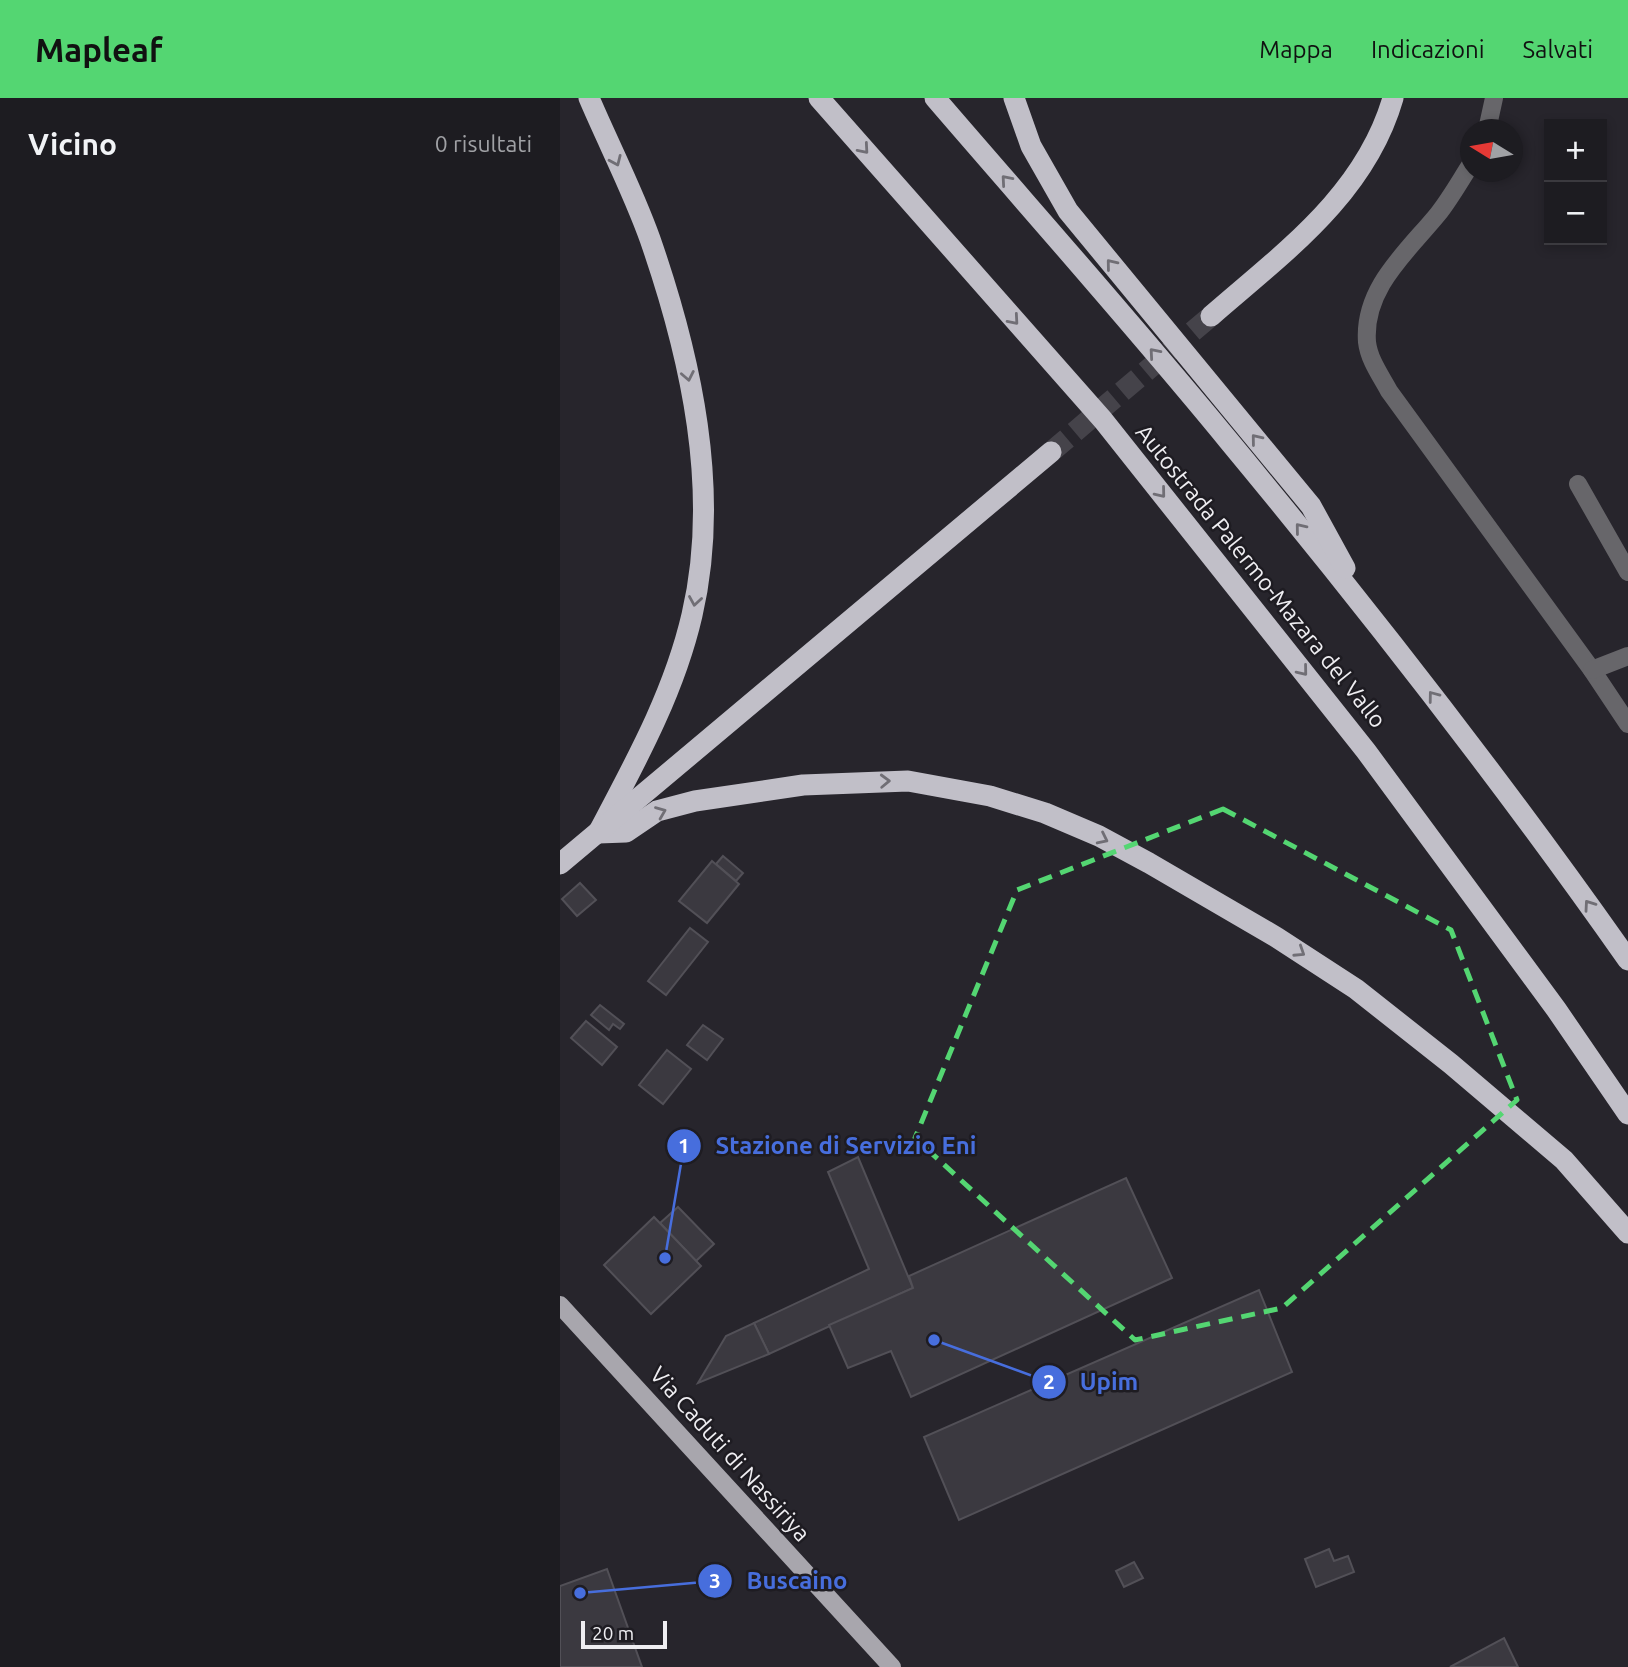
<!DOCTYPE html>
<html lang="it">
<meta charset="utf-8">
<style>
body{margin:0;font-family:Ubuntu,sans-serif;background:#25252a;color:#f1f3f6}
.controls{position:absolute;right:21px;top:21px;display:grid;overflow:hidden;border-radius:0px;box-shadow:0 4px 10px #0003}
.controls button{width:63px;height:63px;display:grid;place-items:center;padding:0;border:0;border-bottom:2px solid #3b3a3f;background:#1d1c21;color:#f1f3f6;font:35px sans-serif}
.compass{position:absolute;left:900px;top:21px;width:63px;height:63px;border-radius:50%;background:#1d1c21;box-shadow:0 4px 10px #0003;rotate:281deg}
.scale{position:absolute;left:21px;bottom:18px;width:86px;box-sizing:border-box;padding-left:7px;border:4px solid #efeef2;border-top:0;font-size:19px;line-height:24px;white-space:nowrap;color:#efeef2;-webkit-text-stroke:5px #1e1c22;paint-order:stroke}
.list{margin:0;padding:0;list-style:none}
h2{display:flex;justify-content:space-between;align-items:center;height:91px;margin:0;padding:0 28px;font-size:30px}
h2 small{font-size:23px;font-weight:400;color:#a0a1a5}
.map{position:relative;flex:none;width:1068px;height:1569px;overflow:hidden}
header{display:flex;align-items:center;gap:42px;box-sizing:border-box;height:98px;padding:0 35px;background:#54d672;color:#111}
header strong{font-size:33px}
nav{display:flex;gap:38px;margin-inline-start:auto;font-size:24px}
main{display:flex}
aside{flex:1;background:#1d1c21}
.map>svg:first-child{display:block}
.building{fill:#3b3940;stroke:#525057;stroke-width:2}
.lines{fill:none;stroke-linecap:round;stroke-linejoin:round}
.highway-tunnel{stroke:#45434a;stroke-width:21;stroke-dasharray:21 10;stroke-linecap:butt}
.minor{stroke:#67666a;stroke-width:18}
.major{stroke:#a8a6ad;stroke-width:18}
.highway{stroke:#c1bfc8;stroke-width:21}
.oneway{stroke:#706e75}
.marked{fill:none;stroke:#54d672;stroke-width:5;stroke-dasharray:14 9;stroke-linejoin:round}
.labels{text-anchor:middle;stroke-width:5;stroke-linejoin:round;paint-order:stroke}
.street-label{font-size:23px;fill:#efeef2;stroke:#1e1c22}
.leader{fill:none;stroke:#476edd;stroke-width:2.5}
.callout-dot{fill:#476edd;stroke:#1e1c22;stroke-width:2.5}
.mark-label{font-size:21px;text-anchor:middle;font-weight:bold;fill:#fff}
.callout-label{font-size:24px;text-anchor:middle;font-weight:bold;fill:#476edd;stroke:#1e1c22;stroke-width:5;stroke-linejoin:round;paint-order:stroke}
</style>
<header>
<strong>Mapleaf</strong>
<nav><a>Mappa</a><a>Indicazioni</a><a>Salvati</a></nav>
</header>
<main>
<aside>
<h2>Vicino<small>0 risultati</small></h2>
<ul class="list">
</ul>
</aside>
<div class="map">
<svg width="1068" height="1569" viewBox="0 0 1068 1569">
<rect width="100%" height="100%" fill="#27252c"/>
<g class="building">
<polygon points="163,758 183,775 176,783 156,766"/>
<polygon points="152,763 179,786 147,825 119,803"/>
<polygon points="20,785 36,802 17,818 2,801"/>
<polygon points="130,830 148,844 106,897 88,883"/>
<polygon points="40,907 64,926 60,931 53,926 49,932 31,917"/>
<polygon points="26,923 57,949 42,967 11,940"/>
<polygon points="143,927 163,941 147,962 127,947"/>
<polygon points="107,952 131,971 103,1006 79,987"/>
<polygon points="298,1059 353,1190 209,1256 194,1225 309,1171 268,1074"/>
<polygon points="566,1080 612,1180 351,1299 331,1253 288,1270 269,1227 353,1190 349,1178"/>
<polygon points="118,1109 154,1146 136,1163 100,1125"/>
<polygon points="94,1119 141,1168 91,1216 44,1167"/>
<polygon points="699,1192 732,1274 399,1422 364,1339"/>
<polygon points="194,1225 209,1256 138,1285 166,1238"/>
<polygon points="769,1451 774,1463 788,1458 794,1474 756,1489 745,1461"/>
<polygon points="574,1464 583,1480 564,1489 556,1473"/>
<polygon points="47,1471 82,1569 0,1569 0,1488"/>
<polygon points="944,1540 958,1569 890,1569"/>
</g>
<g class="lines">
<polyline class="highway-tunnel" points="491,354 651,218"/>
<g class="minor">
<polyline points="927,32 934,0"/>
<path d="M 911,66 C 900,83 890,101 878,116 C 847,154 803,190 807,244 C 809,262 821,278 829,293 L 1032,572 L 1068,626"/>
<polyline points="1018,386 1068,474"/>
<polyline points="1032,572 1068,558"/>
</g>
<polyline class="major" points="0,1207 332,1569"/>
<g class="highway">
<path d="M 29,0 C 49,47 73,93 90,141 C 131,259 161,393 132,517 C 114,595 75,665 38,735"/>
<polyline points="259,0 543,322 806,653 996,911 1068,1016"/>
<path d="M 375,0 C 473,114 573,226 668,342 C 808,511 942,683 1068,862"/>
<polyline points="454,0 471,48 508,113 751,408 785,470"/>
<path d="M 651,218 C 723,155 805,97 833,0"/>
<polyline points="38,735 66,734 97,713 135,703 243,687 348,683 430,698 485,715 539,738 589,765 716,839 796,891 891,966 1004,1062 1068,1135"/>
<polyline points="0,766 491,354"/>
</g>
</g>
<defs><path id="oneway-chevron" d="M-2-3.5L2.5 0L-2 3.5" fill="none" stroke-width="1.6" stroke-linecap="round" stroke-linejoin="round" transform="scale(1.75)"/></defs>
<g class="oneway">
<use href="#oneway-chevron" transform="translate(304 51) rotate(49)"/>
<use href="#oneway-chevron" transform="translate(56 63) rotate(66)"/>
<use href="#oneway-chevron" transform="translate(446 82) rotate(-131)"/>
<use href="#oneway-chevron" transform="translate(551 166) rotate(-129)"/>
<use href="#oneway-chevron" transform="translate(454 222) rotate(49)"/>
<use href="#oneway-chevron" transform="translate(594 255) rotate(-131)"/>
<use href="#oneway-chevron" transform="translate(128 278) rotate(79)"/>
<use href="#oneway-chevron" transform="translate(696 341) rotate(-129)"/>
<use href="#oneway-chevron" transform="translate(601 395) rotate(51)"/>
<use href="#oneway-chevron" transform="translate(740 430) rotate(-129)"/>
<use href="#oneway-chevron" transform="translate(135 503) rotate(99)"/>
<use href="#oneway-chevron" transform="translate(743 573) rotate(51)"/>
<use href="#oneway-chevron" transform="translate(873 598) rotate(-127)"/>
<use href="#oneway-chevron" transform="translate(325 683) rotate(-2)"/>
<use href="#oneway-chevron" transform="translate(101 714) rotate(-22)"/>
<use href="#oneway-chevron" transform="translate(543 741) rotate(26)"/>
<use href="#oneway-chevron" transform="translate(1029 807) rotate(-125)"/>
<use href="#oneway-chevron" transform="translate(740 854) rotate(33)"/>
</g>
<path class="marked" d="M 663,711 L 891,832 L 957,1002 L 722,1210 L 575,1242 L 355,1040 L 457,792 Z"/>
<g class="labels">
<g class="street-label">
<text transform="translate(701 478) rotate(51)" y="8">Autostrada Palermo-Mazara del Vallo</text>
<text transform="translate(170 1356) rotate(48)" y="8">Via Caduti di Nassiriya</text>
</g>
</g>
<path class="leader" d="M105 1160L124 1048M374 1242L489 1284M20 1495L155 1483"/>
<g class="callout-dot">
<circle cx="105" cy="1160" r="7"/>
<circle cx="374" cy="1242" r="7"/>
<circle cx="20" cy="1495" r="7"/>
<circle cx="124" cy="1048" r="18"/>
<circle cx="489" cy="1284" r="18"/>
<circle cx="155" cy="1483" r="18"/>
</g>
<g class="mark-label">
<text x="124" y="1055">1</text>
<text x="489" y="1291">2</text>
<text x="155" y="1490">3</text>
</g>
<g class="callout-label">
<text x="286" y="1056">Stazione di Servizio Eni</text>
<text x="549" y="1292">Upim</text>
<text x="237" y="1491">Buscaino</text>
</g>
</svg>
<div class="controls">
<button>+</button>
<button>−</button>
</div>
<svg class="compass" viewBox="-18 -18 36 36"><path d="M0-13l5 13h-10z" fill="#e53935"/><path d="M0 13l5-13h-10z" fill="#a0a1a5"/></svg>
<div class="scale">20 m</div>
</div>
</main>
